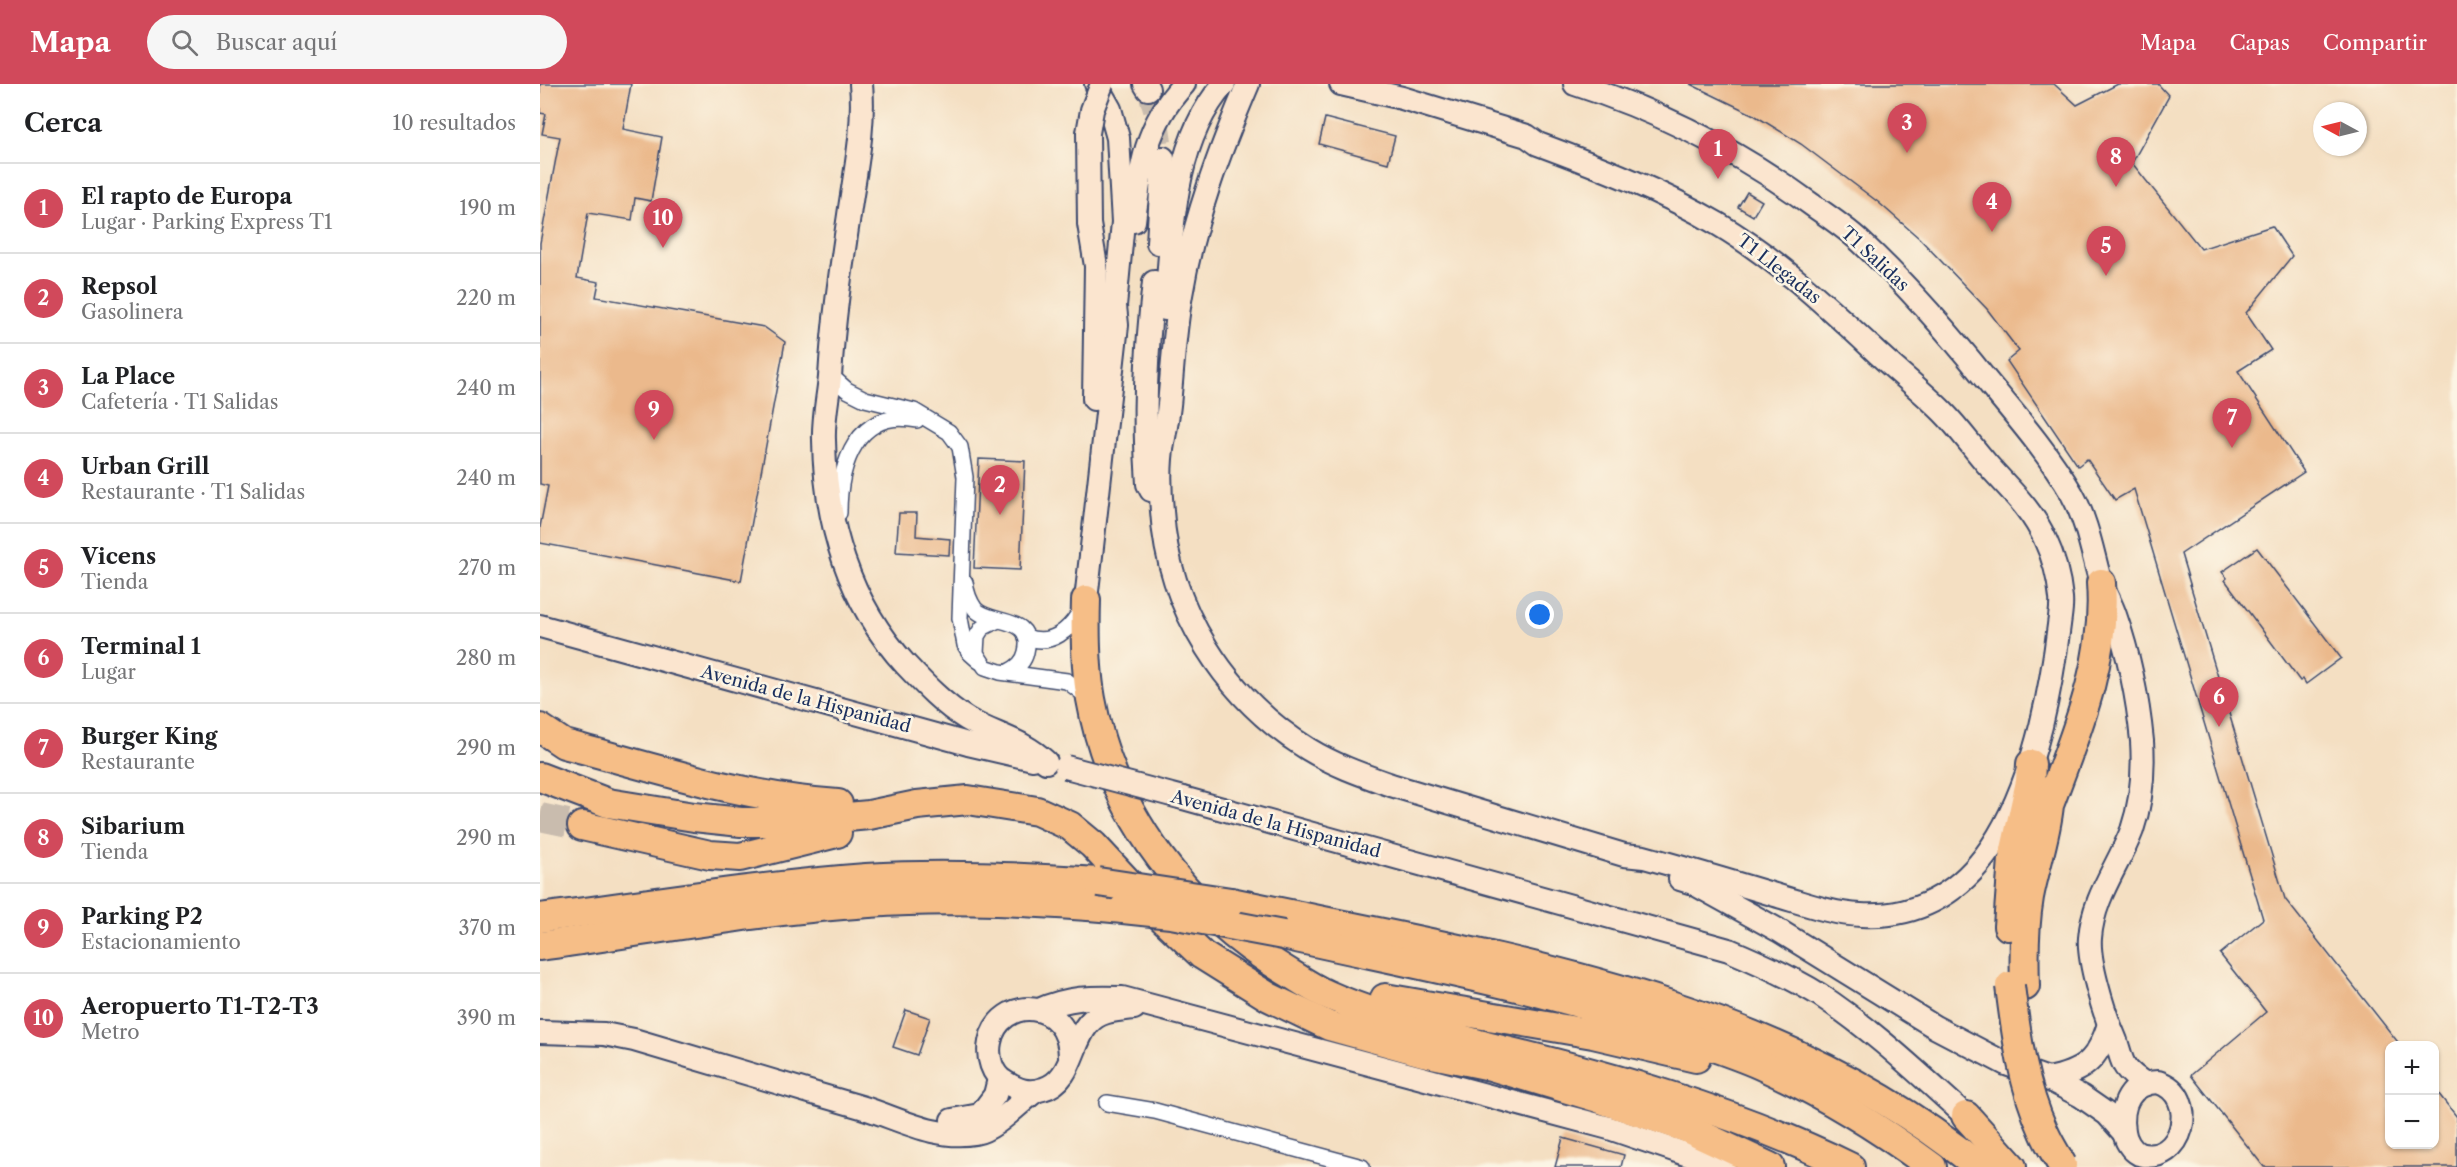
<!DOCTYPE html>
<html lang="es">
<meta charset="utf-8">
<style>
body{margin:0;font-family:"Libre Caslon Text",serif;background:#f6f6f6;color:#202124}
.controls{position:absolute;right:18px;bottom:18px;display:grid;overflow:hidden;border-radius:12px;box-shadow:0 2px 4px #0004}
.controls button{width:54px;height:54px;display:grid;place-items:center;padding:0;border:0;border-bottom:2px solid #e0e0e0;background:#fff;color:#202124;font:30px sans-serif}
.compass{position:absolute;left:1773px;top:18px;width:54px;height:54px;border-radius:50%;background:#fff;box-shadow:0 2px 4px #0004;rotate:277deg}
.you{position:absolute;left:1000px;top:531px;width:21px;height:21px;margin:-15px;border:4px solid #fff;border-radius:50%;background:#1a73e8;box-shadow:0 0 0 9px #1a73e833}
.badge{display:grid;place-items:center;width:39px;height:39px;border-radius:50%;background:#d1495b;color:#fff;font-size:20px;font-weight:700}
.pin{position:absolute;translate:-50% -50px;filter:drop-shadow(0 2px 3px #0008)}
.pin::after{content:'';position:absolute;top:32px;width:21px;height:18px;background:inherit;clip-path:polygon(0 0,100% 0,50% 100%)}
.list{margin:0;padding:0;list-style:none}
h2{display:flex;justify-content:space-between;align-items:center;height:78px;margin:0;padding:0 24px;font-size:26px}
h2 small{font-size:20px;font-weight:400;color:#757577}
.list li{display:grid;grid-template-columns:39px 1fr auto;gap:18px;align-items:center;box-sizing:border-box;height:90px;padding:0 24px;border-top:2px solid #e0e0e0}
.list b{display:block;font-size:22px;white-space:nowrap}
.list p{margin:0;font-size:20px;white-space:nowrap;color:#757577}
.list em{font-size:20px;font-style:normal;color:#757577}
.icon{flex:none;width:33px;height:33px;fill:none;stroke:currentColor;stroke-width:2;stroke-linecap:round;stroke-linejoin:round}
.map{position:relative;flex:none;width:1917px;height:1083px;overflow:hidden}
header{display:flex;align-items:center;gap:36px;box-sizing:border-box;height:84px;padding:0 30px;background:#d1495b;color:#fff}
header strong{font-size:28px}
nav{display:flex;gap:33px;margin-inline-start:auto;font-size:21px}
.search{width:420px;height:54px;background:#f6f6f6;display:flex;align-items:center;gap:15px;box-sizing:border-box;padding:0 21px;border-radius:33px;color:#757577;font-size:22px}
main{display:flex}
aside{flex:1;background:#fff}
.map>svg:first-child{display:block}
.building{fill:#ebb98c}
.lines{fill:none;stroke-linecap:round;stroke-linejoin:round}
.secondary-tunnel{stroke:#c9bcae;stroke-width:22;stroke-dasharray:22 11;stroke-linecap:butt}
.highway-tunnel{stroke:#c9bcae;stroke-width:28;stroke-dasharray:28 14;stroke-linecap:butt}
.street-casing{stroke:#3c496d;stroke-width:18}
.secondary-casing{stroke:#3c496d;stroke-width:26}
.highway-casing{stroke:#3c496d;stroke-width:32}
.street{stroke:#fff;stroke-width:15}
.secondary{stroke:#fbe5cf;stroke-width:22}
.highway{stroke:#f6be87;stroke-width:28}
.secondary-bridge-casing{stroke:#3c496d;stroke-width:26;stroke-linecap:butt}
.highway-bridge-casing{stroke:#3c496d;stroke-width:32;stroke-linecap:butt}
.secondary-bridge{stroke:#fbe5cf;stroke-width:22}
.highway-bridge{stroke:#f6be87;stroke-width:28}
.labels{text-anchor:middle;stroke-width:5;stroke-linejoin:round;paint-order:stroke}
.street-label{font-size:18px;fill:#1b2f5e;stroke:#fcf5e5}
</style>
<header>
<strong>Mapa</strong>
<div class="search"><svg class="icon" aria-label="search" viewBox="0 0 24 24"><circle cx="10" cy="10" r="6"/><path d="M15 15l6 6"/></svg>Buscar aquí</div>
<nav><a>Mapa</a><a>Capas</a><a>Compartir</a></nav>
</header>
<main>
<aside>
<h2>Cerca<small>10 resultados</small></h2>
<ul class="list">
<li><span class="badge">1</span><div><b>El rapto de Europa</b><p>Lugar · Parking Express T1</p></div><em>190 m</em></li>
<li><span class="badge">2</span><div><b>Repsol</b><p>Gasolinera</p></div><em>220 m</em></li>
<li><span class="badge">3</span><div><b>La Place</b><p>Cafetería · T1 Salidas</p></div><em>240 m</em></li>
<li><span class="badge">4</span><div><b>Urban Grill</b><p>Restaurante · T1 Salidas</p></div><em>240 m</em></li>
<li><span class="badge">5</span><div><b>Vicens</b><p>Tienda</p></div><em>270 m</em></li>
<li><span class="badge">6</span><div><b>Terminal 1</b><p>Lugar</p></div><em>280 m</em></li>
<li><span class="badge">7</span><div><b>Burger King</b><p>Restaurante</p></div><em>290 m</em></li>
<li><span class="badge">8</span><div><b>Sibarium</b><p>Tienda</p></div><em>290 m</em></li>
<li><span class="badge">9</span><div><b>Parking P2</b><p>Estacionamiento</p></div><em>370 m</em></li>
<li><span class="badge">10</span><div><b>Aeropuerto T1-T2-T3</b><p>Metro</p></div><em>390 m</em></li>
</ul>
</aside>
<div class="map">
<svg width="1917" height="1083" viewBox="0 0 1917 1083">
<rect width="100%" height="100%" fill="#fcf5e5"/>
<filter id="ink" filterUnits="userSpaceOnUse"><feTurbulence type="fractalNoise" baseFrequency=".0167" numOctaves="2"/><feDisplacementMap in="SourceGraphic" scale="12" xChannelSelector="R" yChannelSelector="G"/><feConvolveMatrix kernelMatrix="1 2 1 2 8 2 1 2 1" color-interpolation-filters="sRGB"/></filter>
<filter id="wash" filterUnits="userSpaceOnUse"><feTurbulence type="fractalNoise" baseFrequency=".008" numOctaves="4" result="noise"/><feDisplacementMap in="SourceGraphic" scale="24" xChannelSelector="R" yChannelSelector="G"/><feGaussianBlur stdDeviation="1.35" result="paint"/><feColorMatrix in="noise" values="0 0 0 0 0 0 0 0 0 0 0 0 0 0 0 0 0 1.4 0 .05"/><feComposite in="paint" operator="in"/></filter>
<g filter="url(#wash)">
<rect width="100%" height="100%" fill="#f4dfc2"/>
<g id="blocks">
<g class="building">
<polygon points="0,0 91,0 83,45 122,53 111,117 95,114 92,136 48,129 37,194 59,198 56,213 224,243 245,258 201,497 0,459 0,443 8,402 0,400 0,159 20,53 2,50 6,30 0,29"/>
<polygon points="1150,0 1514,0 1537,21 1578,0 1618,0 1629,12 1592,79 1661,165 1732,142 1752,172 1706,229 1731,266 1698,287 1764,388 1641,470 1745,815 1861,962 1850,962 1850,1060 1894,1060 1894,1004 1917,1033 1917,1083 1724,1083 1651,991 1726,928 1680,870 1723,835 1594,405 1575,416 1547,375 1538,382 1467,277 1479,267 1447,225 1379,154 1338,118 1261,60 1214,31"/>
<polygon points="785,34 855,52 848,79 779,60"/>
<polygon points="1207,108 1222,117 1213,132 1198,123"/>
<polygon points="439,375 485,377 480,486 434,484"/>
<polygon points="359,429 377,429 376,452 410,455 409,471 356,468"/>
<polygon points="1717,464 1801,574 1766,600 1763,595 1760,597 1685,496 1687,494 1682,488"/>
<polygon points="366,926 390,934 377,971 353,963"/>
<polygon points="1023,1054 1084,1071 1081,1083 1015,1083"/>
</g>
</g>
</g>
<g filter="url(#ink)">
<use href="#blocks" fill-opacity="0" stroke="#3c496d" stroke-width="1.5"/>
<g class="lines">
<polyline class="secondary-tunnel" points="608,5 619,43 623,74"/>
<polyline class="highway-tunnel" points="0,733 42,742"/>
<defs>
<g id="street">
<polyline points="290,291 307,306 325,315 374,327 409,348 420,363 425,393 420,534 425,561 430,569 439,577"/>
<path d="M 299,429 C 299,381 317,323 377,336"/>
<path d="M 425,498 C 426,507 430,518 435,525 C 450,542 495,530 486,568 C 484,578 477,584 468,588"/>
<polyline points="458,536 442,544 437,552 436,569 445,583 460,588 527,597 549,614"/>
<path d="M 486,553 C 512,563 530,546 542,524"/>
<polyline points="567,1019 615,1027 822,1083"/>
</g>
<g id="secondary">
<path d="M 321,0 C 325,43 315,88 309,131 C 301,185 293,239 290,293 C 288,314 283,335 284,356 C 285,439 309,519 366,581 C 384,600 404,621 427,635 C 454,651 482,655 506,678"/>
<polyline points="605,0 608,5"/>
<path d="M 708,0 C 679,68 653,138 641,211 C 635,244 633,277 630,310 C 629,327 626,343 623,359 C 619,381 620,406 622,427 C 628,525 686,614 768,665 C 794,681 823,691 851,701 L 1084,771 L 1104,773 C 1148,785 1192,798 1235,811 C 1263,819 1292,830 1321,831 C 1433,837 1478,733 1501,642 C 1509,609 1515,574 1519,541 C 1520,532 1522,523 1521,514 C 1519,495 1513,472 1505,455 C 1492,425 1468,404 1447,380 C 1432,363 1419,344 1403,328 C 1380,305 1355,286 1332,264 C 1284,219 1235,174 1178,140 C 1122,107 1060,83 998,60 L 987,52 L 862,14 L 801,0"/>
<path d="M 1035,0 C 1122,28 1202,69 1275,123 C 1291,134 1307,145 1321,158 C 1367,201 1408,248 1447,297 C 1476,332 1509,370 1532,410 C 1547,437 1552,467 1560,496 C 1564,508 1571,519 1575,531 C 1589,571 1598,616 1602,657 C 1604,688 1602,717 1592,746 C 1578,783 1553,813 1550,854 C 1548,876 1563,926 1572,947 C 1585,975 1575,980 1604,999"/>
<polyline points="548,49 549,140 556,182 554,315"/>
<path d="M 594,137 C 600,84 606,40 644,0"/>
<polyline points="618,159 623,74"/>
<path d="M 626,225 C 632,150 632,59 684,0"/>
<path d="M 611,406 L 608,400 C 603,329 606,269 614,198"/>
<polyline points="546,516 577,241 575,222 583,138 578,54 570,25 556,0"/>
<polyline points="0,542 428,660 493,675"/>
<path d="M 643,714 L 1189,866 C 1220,879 1251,893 1280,911 C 1333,946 1379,990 1426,1032"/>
<polyline points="1140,795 1153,799 1238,846 1395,943 1466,980 1508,995 1541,1012 1567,1030 1584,1049"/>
<path d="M 499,926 C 529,913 551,913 582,914 L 1069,1044 L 1184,1083"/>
<path d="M 0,948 L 64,950 L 94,956 C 169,978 245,1001 321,1023 C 358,1034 395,1056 435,1049 C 454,1046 478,1020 494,1008"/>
<path d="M 530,973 C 530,913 459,911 450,958 C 447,973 452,991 465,998 C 478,1006 488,1010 503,1005 C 532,997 531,960 548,940 C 559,926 578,926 594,924"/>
<path d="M 1508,995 C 1544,988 1558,976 1569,940"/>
<path d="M 1618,998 C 1661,1011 1643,1083 1599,1070 C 1591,1066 1585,1056 1584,1047 C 1580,1021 1590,999 1618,998 Z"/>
<polyline points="412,1036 440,1031 455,1011 459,995"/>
</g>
<g id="highway">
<path d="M 546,516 C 545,549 545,582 551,615 C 572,733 649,830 751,890 C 762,897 774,905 786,910 C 835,932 890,945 942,961"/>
<path d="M 0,644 L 24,660 C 115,684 203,714 298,720"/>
<polyline points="0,693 68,719 154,733 201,738 254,738 329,731 377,721 428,716 497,727 530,742 553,761 610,822 662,871 729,913 789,942 883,968 951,982 1055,1013 1146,1044 1230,1083"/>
<polyline points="42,742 170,771 200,773 297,749"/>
<path d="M 691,818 C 947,872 1231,911 1439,1083"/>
<path d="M 0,834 C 108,820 217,802 326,794 C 403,789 481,793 558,798"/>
<polyline points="1468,842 1473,775 1490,698 1491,680"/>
<path d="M 743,851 C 885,883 1029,908 1165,960 C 1185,967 1206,974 1225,983 C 1284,1010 1339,1044 1392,1083"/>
<path d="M 0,862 C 110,847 218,826 329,819 C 414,813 499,818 583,825"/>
<path d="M 1485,902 C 1484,873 1484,842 1489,813 C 1495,782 1506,752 1509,721 C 1536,649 1567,577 1561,499"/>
<polyline points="845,914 1053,950 1156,974"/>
<path d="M 942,961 C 1068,991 1194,1026 1310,1083"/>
<polyline points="1426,1032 1472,1083"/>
</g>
</defs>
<use href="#street" class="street-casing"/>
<use href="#secondary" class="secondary-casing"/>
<use href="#highway" class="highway-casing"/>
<use href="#street" class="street"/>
<use href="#secondary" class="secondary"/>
<use href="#highway" class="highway"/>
<defs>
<g id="secondary-bridge">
<polyline points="548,49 552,26 562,0"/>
<polyline points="526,683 643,714"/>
</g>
<g id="highway-bridge">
<polyline points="558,798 691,818"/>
<polyline points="583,825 631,830 743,851"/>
<path d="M 1470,902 C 1476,950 1483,1003 1504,1048 C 1509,1060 1516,1070 1522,1081"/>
</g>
</defs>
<use href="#secondary-bridge" class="secondary-bridge-casing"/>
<use href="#highway-bridge" class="highway-bridge-casing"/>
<use href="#secondary-bridge" class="secondary-bridge"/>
<use href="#highway-bridge" class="highway-bridge"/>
</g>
</g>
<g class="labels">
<g class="street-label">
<text transform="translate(1335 175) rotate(43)" y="6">T1 Salidas</text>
<text transform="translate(1239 185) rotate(38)" y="6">T1 Llegadas</text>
<text transform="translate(266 615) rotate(15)" y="6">Avenida de la Hispanidad</text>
<text transform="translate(736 740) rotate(15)" y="6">Avenida de la Hispanidad</text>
</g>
</g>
</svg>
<div class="controls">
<button>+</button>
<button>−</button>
</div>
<svg class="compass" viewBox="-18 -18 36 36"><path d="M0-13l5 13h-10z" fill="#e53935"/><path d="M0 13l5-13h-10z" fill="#757577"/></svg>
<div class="you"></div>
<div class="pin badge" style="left:1178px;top:95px">1</div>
<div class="pin badge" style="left:460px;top:431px">2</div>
<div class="pin badge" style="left:1367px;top:69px">3</div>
<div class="pin badge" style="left:1452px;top:148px">4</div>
<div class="pin badge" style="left:1566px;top:192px">5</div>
<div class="pin badge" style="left:1679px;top:643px">6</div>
<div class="pin badge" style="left:1692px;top:364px">7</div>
<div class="pin badge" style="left:1576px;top:103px">8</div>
<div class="pin badge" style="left:114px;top:356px">9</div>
<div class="pin badge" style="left:123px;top:164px">10</div>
</div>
</main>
